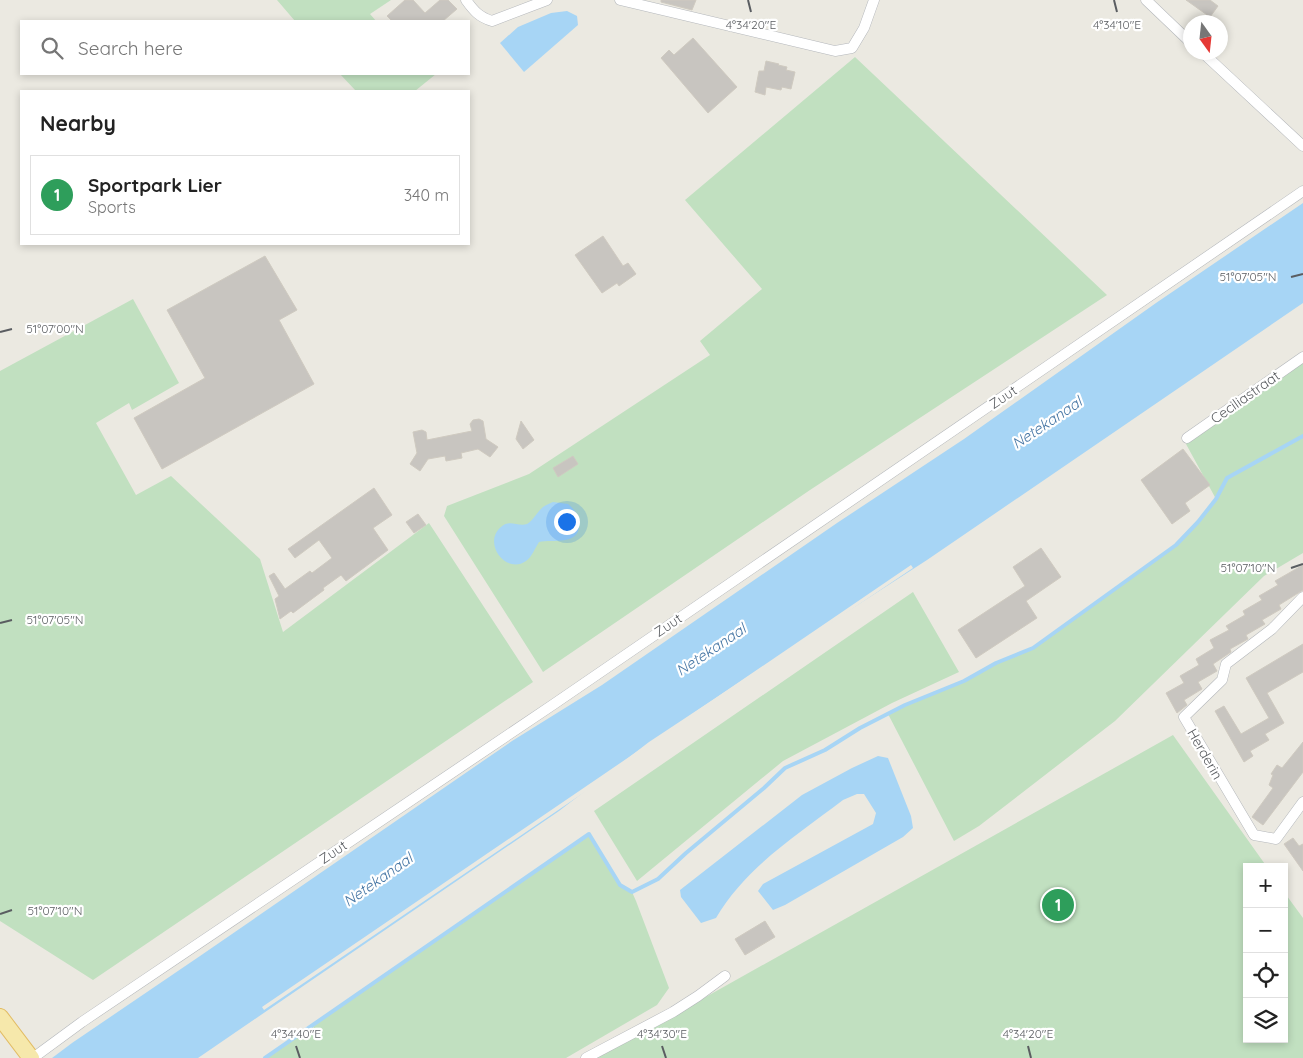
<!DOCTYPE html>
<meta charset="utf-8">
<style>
body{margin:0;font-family:Quicksand,sans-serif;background:#f6f6f6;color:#222}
.controls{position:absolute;right:15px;bottom:15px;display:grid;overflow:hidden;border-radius:0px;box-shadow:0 2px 8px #0003}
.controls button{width:45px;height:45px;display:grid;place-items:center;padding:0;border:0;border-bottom:1px solid #e0e0e0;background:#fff;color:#222;font:25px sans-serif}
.compass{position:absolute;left:1183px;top:15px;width:45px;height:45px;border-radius:50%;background:#fff;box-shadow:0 2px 8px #0003;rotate:165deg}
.you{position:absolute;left:566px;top:521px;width:18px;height:18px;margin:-12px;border:4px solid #fff;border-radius:50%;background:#1a73e8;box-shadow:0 0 0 8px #1a73e833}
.badge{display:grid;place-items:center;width:32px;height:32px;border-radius:50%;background:#0f766e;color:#fff;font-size:16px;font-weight:700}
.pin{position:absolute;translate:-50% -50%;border:2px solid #fff;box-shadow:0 1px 5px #0006}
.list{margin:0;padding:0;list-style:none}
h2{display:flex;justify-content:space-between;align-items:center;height:65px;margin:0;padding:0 20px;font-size:21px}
h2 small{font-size:16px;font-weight:400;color:#767676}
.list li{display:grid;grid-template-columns:32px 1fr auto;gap:15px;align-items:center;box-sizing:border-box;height:80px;margin:0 10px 10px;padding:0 10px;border:1px solid #e0e0e0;border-radius:0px}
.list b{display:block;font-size:19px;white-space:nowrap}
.list p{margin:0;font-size:16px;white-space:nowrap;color:#767676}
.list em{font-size:16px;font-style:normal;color:#767676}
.icon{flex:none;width:28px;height:28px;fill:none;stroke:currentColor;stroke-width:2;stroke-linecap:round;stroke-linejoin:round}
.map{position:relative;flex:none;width:1303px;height:1058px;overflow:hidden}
.search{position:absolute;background:#fff;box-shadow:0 2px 8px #0003;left:20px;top:20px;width:450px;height:55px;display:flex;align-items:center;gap:12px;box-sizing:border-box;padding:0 18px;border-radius:0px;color:#767676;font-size:19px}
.panel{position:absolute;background:#fff;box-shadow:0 2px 8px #0003;left:20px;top:90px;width:450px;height:155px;border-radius:0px}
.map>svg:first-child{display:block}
.green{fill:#c1e0c0}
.water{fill:#a7d5f5}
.pier{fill:#ebe9e1}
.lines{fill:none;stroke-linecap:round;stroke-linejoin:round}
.stream{stroke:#a7d5f5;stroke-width:4}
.building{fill:#c8c5c0;stroke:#cfcac0}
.minor-casing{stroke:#b4b7bb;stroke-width:11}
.primary-casing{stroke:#e2bc64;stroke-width:18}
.minor{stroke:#fff;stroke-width:10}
.primary{stroke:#f6e8ab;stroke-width:16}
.ticks{fill:none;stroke:#5a5d61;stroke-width:2}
.labels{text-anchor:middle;stroke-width:4.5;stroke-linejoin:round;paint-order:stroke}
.street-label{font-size:14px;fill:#5a5d61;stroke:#fff}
.water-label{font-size:15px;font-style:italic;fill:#4777a5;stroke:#fff}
.ticks-label{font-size:12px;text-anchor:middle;fill:#5a5d61;stroke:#fff;stroke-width:4.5;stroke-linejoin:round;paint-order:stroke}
</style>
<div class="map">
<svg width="1303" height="1058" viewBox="0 0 1303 1058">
<rect width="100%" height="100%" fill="#ebe9e1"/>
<g class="green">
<polygon points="277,0 391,0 370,14 376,21 295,21"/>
<polygon points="855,57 1107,295 810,490 543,672 444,516 447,506 529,474 710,355 700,341 762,289 685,200"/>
<polygon points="340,74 436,74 415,91 356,91"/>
<polygon points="133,299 179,383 132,410 129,403 96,423 136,495 171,476 260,559 283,632 429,523 533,682 93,980 0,921 0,371"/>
<polygon points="1303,361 1303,553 1264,576 1115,721 979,826 954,841 888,714 905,705 964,681 996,663 1033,648 1176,545 1198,522 1216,499 1186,444"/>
<polygon points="913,592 959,672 892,703 783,761 637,881 594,811"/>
<polygon points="1173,735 1267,867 1247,867 1247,1039 1284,1039 1284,892 1303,918 1303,1058 597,1058"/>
<polygon points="589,834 620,885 632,892 636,901 669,988 657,1005 566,1058 265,1058"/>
</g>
<g class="water">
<polygon points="567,11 577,16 578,25 524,72 500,43 518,27 551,13"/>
<polygon points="1303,203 1303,303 927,560 805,639 649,742 559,811 198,1058 52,1058 72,1043 200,956 512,741 602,685 837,523 964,439 1156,303"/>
<path d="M 553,502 L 568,504 C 575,510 578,514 579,523 C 581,546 553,539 539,542 C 535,548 532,557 526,561 C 506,575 482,543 501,527 C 509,519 518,527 527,524 C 533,521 537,512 543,507 C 546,505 550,503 553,502 Z"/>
<path d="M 878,756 L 888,758 L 911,816 L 913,828 L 903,837 L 785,905 L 773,910 L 758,891 L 763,884 L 873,824 L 876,813 L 864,794 L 857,794 L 843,800 C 797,835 746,867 716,918 L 701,923 L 681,897 L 680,890 L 802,795 L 852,768 Z"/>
</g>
<polygon class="pier" points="911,565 913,568 651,744 620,768 264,1010 262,1007"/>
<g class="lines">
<polyline class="stream" points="265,1058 589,834 620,885 632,892 658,879 686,853 764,788 785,768 825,750 860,728 905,705 964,681 996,663 1033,648 1176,545 1198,522 1216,499 1227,478 1303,436"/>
</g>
<g class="building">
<polygon points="405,0 413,0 425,13 440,0 448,0 457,9 443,21 392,21 387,16"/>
<polygon points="661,0 696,0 692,10 661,2"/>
<polygon points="1186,0 1210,0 1218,6 1210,17"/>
<polygon points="693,38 737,87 708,113 661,58 669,50 674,55"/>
<polygon points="766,61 779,64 778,65 787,67 786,70 795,72 791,89 782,87 781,90 766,87 765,95 755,92 759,71 764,71"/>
<polygon points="603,236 623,266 628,263 636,274 619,286 617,283 602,293 575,255"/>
<polygon points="265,256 297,310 279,320 314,384 162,469 134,418 205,378 167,310"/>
<polygon points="479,419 483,421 486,439 498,447 490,457 478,449 461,453 462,458 446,461 445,456 428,459 420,471 410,464 417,453 413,432 422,430 426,432 427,440 472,431 470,424 473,420"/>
<polygon points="521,421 534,440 523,449 516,439"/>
<polygon points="1183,449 1210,485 1185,503 1190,511 1172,524 1141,480"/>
<polygon points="573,456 578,464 558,477 553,468"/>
<polygon points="374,488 392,515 373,528 388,550 346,581 341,575 323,588 324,590 293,613 291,611 280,619 275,599 279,596 269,576 274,573 285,589 310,571 312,573 332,558 319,540 295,558 288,549"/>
<polygon points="418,514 426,525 414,533 406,522"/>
<polygon points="1041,548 1061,577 1026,601 1037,618 976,658 958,630 1025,586 1013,567"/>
<polygon points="1303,565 1303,590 1279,605 1281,609 1262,620 1265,624 1246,635 1248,639 1230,649 1231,652 1213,664 1217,671 1198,682 1202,689 1184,700 1187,705 1177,713 1166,693 1184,683 1180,676 1199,665 1196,659 1214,648 1210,640 1229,630 1226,626 1245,615 1243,611 1262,600 1259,596 1278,585 1275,581"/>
<polygon points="1303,644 1303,672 1267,693 1284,723 1265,734 1269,740 1250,751 1253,756 1244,762 1215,711 1224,706 1241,734 1269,718 1246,678"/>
<polygon points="1303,742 1303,772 1263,825 1252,817 1273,788 1269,785 1273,775 1271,774 1277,765 1282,768"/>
<polygon points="1293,838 1299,846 1303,844 1303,871 1284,844"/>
<polygon points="765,921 775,937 745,955 735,939"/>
</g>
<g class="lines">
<defs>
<g id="minor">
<path d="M 466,0 C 474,11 479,17 492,21 L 547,0"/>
<polyline points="620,0 835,51 852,48 864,28 874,0"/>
<polyline points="1146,0 1190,42"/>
<polyline points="1202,52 1303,146"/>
<polyline points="1187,438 1303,357"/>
<polyline points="1303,597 1272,629 1226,664 1222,680 1184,717 1254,835 1276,839 1303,802"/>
<polyline points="33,1058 82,1022 554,704 1303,191"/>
<polyline points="586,1058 673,1012 698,996 725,976"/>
</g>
<polyline id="primary" points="0,1017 31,1058"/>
</defs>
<use href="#minor" class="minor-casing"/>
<use href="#primary" class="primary-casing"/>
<use href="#minor" class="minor"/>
<use href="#primary" class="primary"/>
</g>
<path class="ticks" d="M 748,0 L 751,12M 1114,0 L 1117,12M 1291,277 L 1303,274M 0,332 L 12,329M 1291,568 L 1303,564M 0,623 L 12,620M 0,914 L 12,910M 296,1046 L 300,1058M 662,1046 L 666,1058M 1028,1046 L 1031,1058"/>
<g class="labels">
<g class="street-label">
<text transform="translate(1003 397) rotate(-34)" y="5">Zuut</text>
<text transform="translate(1245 397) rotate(-35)" y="5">Ceciliastraat</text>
<text transform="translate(668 625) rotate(-34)" y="5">Zuut</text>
<text transform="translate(1205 754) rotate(60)" y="5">Herderin</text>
<text transform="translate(333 852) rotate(-34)" y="5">Zuut</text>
</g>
<g class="water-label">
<text transform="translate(1047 423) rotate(-34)" y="5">Netekanaal</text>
<text transform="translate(711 650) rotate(-34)" y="5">Netekanaal</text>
<text transform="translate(378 880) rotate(-35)" y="5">Netekanaal</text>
</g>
</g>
<g class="ticks-label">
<text x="751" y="29">4°34'20"E</text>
<text x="1117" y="29">4°34'10"E</text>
<text x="1248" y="281">51°07'05"N</text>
<text x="55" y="333">51°07'00"N</text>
<text x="1248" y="572">51°07'10"N</text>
<text x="55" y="624">51°07'05"N</text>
<text x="55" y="915">51°07'10"N</text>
<text x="296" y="1038">4°34'40"E</text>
<text x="662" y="1038">4°34'30"E</text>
<text x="1028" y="1038">4°34'20"E</text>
</g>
</svg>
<div class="controls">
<button>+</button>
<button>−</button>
<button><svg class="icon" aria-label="locate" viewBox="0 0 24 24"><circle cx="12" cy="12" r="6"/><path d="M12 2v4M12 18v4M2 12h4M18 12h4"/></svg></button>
<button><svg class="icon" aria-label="layers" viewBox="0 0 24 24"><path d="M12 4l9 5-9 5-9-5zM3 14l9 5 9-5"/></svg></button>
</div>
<svg class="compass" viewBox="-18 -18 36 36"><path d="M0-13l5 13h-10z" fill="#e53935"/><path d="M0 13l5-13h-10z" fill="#767676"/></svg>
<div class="you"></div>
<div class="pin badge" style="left:1058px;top:905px;background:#2e9e5b">1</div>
<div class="search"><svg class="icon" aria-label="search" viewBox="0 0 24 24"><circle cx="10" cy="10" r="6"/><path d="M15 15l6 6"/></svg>Search here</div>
<section class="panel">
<h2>Nearby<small></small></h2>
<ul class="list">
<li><span class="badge" style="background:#2e9e5b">1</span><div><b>Sportpark Lier</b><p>Sports</p></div><em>340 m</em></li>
</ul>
</section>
</div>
